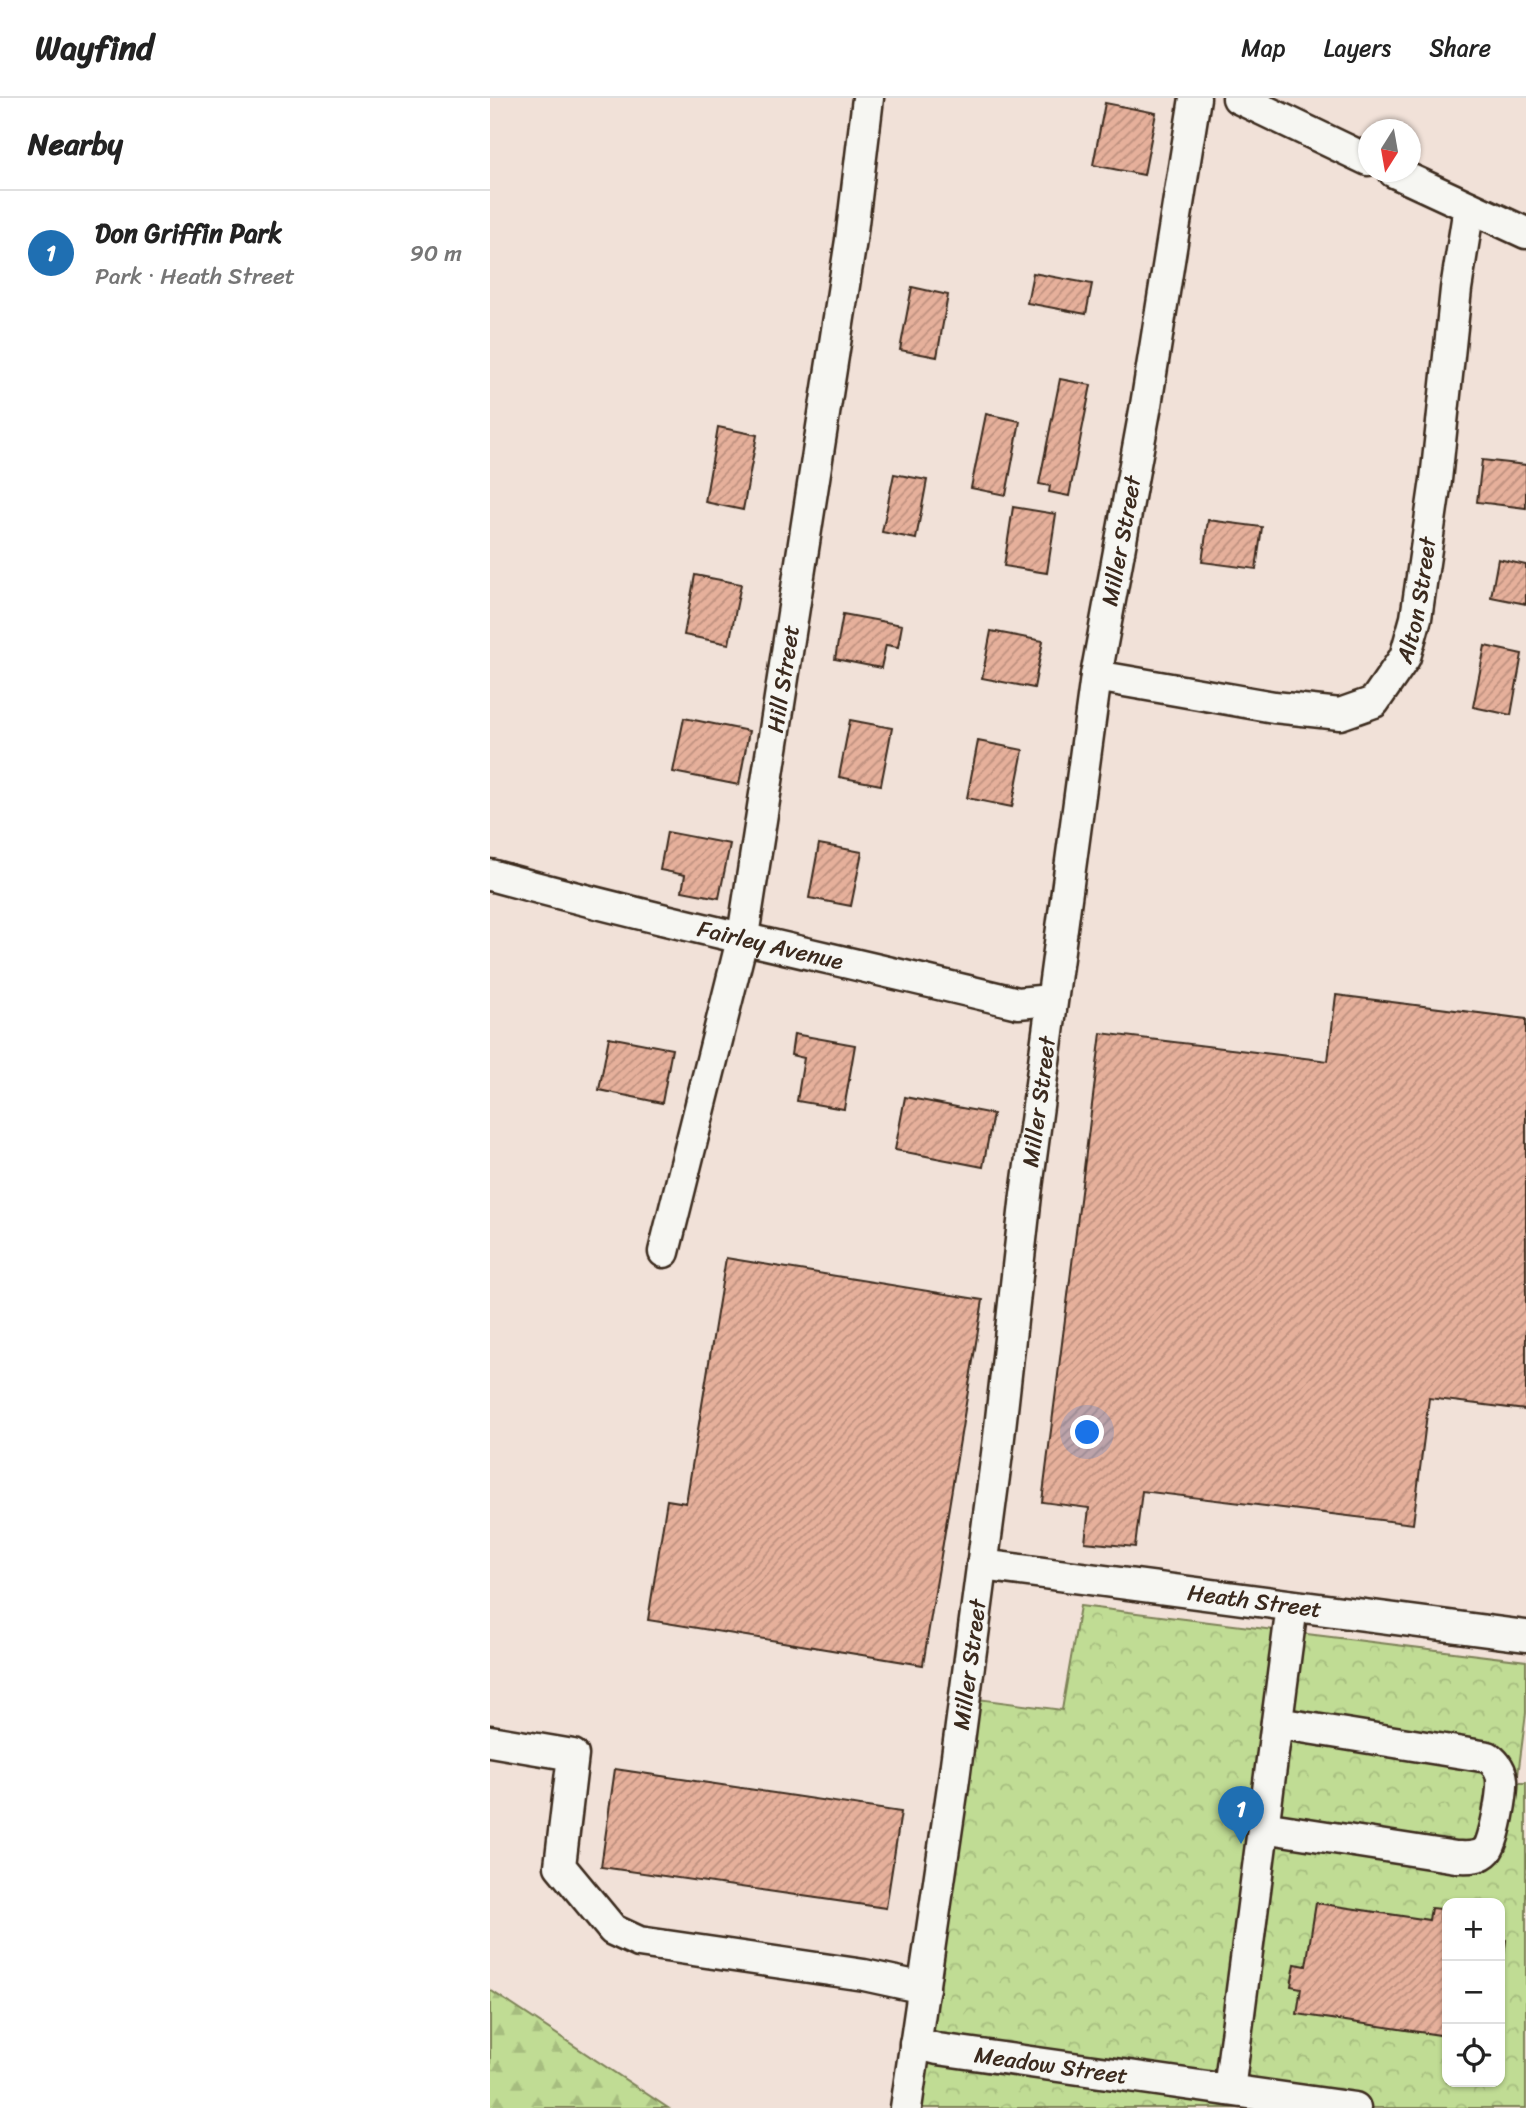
<!DOCTYPE html>
<meta charset="utf-8">
<style>
body{margin:0;font-family:Sriracha,sans-serif;background:#f2f2f2;color:#222}
.controls{position:absolute;right:21px;bottom:21px;display:grid;overflow:hidden;border-radius:14px;box-shadow:0 2px 5px #0004}
.controls button{width:63px;height:63px;display:grid;place-items:center;padding:0;border:0;border-bottom:2px solid #e0e0e0;background:#fff;color:#222;font:35px sans-serif}
.compass{position:absolute;left:868px;top:21px;width:63px;height:63px;border-radius:50%;background:#fff;box-shadow:0 2px 5px #0004;rotate:191deg}
.you{position:absolute;left:598px;top:1335px;width:24px;height:24px;margin:-18px;border:5px solid #fff;border-radius:50%;background:#1a73e8;box-shadow:0 0 0 10px #1a73e833}
.badge{display:grid;place-items:center;width:46px;height:46px;border-radius:50%;background:#1f6fb2;color:#fff;font-size:23px;font-weight:700}
.pin{position:absolute;translate:-50% -58px;filter:drop-shadow(0 2px 4px #0008)}
.pin::after{content:'';position:absolute;top:37px;width:24px;height:21px;background:inherit;clip-path:polygon(0 0,100% 0,50% 100%)}
.list{margin:0;padding:0;list-style:none}
h2{display:flex;justify-content:space-between;align-items:center;height:91px;margin:0;padding:0 28px;font-size:30px}
h2 small{font-size:23px;font-weight:400;color:#767676}
.list li{display:grid;grid-template-columns:46px 1fr auto;gap:21px;align-items:center;box-sizing:border-box;height:126px;padding:0 28px;border-top:2px solid #e0e0e0}
.list b{display:block;font-size:26px;white-space:nowrap}
.list p{margin:0;font-size:23px;white-space:nowrap;color:#767676}
.list em{font-size:23px;font-style:normal;color:#767676}
.icon{flex:none;width:38px;height:38px;fill:none;stroke:currentColor;stroke-width:2;stroke-linecap:round;stroke-linejoin:round}
.map{position:relative;flex:none;width:1036px;height:2010px;overflow:hidden}
header{display:flex;align-items:center;gap:42px;box-sizing:border-box;height:98px;padding:0 35px;background:#fff;border-bottom:2px solid #e0e0e0}
header strong{font-size:33px}
nav{display:flex;gap:38px;margin-inline-start:auto;font-size:24px}
main{display:flex}
aside{flex:1;background:#fff}
.map>svg:first-child{display:block}
.forest{fill:url(#forest-firs);stroke:#7e8359;stroke-width:2}
.park{fill:url(#park-crowns);stroke:#7e8359;stroke-width:2;fill-rule:evenodd}
.building{fill:url(#building-hatch);stroke:#3b2a1e;stroke-width:2}
.lines{fill:none;stroke-linecap:round;stroke-linejoin:round}
.minor-casing{stroke:#3b2a1e;stroke-width:35}
.minor{stroke:#f6f6f2;stroke-width:30}
.labels{text-anchor:middle;stroke-width:5;stroke-linejoin:round;paint-order:stroke}
.street-label{font-size:23px;fill:#3b2a1e;stroke:#f6f6f2}
</style>
<header>
<strong>Wayfind</strong>
<nav><a>Map</a><a>Layers</a><a>Share</a></nav>
</header>
<main>
<aside>
<h2>Nearby<small></small></h2>
<ul class="list">
<li><span class="badge">1</span><div><b>Don Griffin Park</b><p>Park · Heath Street</p></div><em>90 m</em></li>
</ul>
</aside>
<div class="map">
<svg width="1036" height="2010" viewBox="0 0 1036 2010">
<defs>
<pattern id="forest-firs" width="22" height="20" patternUnits="userSpaceOnUse" patternTransform="scale(1.75)"><rect width="22" height="20" fill="#c0dc94"/><path d="M5 1l3.5 6h-7zM16 11l3.5 6h-7z" fill="#a6bd7f"/></pattern>
<pattern id="park-crowns" width="20" height="18" patternUnits="userSpaceOnUse" patternTransform="scale(1.75)"><rect width="20" height="18" fill="#c0dc94"/><path d="M2 6a3 3 0 1 1 6 0M12 15a3 3 0 1 1 6 0" fill="none" stroke="#a6bd7f"/></pattern>
<pattern id="building-hatch" width="6" height="6" patternUnits="userSpaceOnUse" patternTransform="scale(1.75)"><rect width="6" height="6" fill="#e6b09b"/><path d="M-1 1l2-2M0 6l6-6M5 7l2-2" fill="none" stroke="#bc8f7e"/></pattern>
</defs>
<rect width="100%" height="100%" fill="#f1e1d8"/>
<filter id="ink" filterUnits="userSpaceOnUse"><feTurbulence type="fractalNoise" baseFrequency=".0143" numOctaves="2"/><feDisplacementMap in="SourceGraphic" scale="14" xChannelSelector="R" yChannelSelector="G"/><feConvolveMatrix kernelMatrix="1 2 1 2 8 2 1 2 1" color-interpolation-filters="sRGB"/></filter>
<g filter="url(#ink)">
<polygon class="forest" points="0,1892 178,2010 0,2010"/>
<path class="park" d="M 590,1508 L 1036,1563 L 1036,1615 L 1027,1685 L 1036,1685 L 1036,2010 L 427,2010 L 488,1601 L 572,1612 ZM 957,1805 L 1010,1805 L 1010,1984 L 957,1984 Z"/>
<g class="building">
<polygon points="615,5 666,15 654,77 603,67"/>
<polygon points="543,175 602,186 596,216 537,205"/>
<polygon points="422,189 458,197 447,259 410,252"/>
<polygon points="570,281 601,287 579,398 559,394 560,388 549,386"/>
<polygon points="496,316 530,323 516,397 481,390"/>
<polygon points="228,329 267,337 253,412 215,404"/>
<polygon points="992,362 1036,367 1036,410 987,404"/>
<polygon points="404,376 437,382 426,441 392,434"/>
<polygon points="523,409 566,416 557,475 514,468"/>
<polygon points="718,422 772,429 766,471 712,464"/>
<polygon points="1008,461 1036,467 1036,506 1001,499"/>
<polygon points="205,477 251,486 239,546 194,537"/>
<polygon points="353,516 412,527 408,549 396,547 391,570 345,561"/>
<polygon points="501,533 553,543 544,590 492,580"/>
<polygon points="995,548 1032,556 1021,617 983,609"/>
<polygon points="194,620 259,633 249,687 183,674"/>
<polygon points="360,622 402,630 391,687 349,679"/>
<polygon points="488,643 533,652 522,709 477,700"/>
<polygon points="177,734 240,746 229,800 192,793 195,777 170,772"/>
<polygon points="329,746 372,754 361,808 319,800"/>
<polygon points="846,897 1036,921 1036,1312 939,1300 923,1426 652,1393 645,1449 595,1444 599,1410 552,1404 611,935 838,963"/>
<polygon points="304,936 365,947 354,1011 307,1003 314,960 301,957"/>
<polygon points="119,939 182,951 172,1005 109,992"/>
<polygon points="415,999 503,1016 493,1069 405,1052"/>
<polygon points="236,1160 493,1202 433,1567 158,1522 177,1402 196,1405"/>
<polygon points="125,1671 411,1714 396,1810 111,1769"/>
<polygon points="826,1805 939,1822 941,1810 951,1811 950,1821 957,1823 957,1938 807,1916 811,1890 801,1888 805,1866 816,1868"/>
<polygon points="1010,1841 1016,1842 1010,1886"/>
</g>
<g class="lines">
<defs>
<g id="minor">
<polyline points="748,0 878,62"/>
<polyline points="904,74 1036,135"/>
<path id="s1" d="M 606,578 L 784,609 L 850,616 L 884,604 L 915,559 L 926,520 L 946,382 L 966,191 L 979,109"/>
<path id="s2" d="M 0,777 C 175,825 352,862 528,905 L 561,902"/>
<path id="s3" d="M 174,1154 L 253,838 L 361,142 L 378,0"/>
<path id="s4" d="M 492,1467 L 1036,1538"/>
<polyline points="0,1643 83,1657 70,1768 123,1832 149,1844 374,1877 434,1890"/>
<path d="M 773,1729 L 966,1759 C 976,1759 989,1761 997,1752 C 1005,1743 1013,1694 1012,1682 C 1011,1671 1006,1665 998,1659 L 787,1625"/>
<path id="s5" d="M 425,1945 L 448,1951 L 865,2010"/>
<polyline points="739,1992 802,1508"/>
<path id="s6" d="M 416,2010 L 464,1681 L 508,1348 L 536,1097 L 606,578 L 656,307 L 705,0"/>
</g>
</defs>
<use href="#minor" class="minor-casing"/>
<use href="#minor" class="minor"/>
</g>
</g>
<g class="labels">
<g class="street-label">
<text dy="8" stroke="none"><textPath href="#s6" startOffset="1582">Miller Street</textPath></text>
<text dy="8" stroke="none"><textPath href="#s1" startOffset="396">Alton Street</textPath></text>
<text dy="8" stroke="none"><textPath href="#s3" startOffset="586">Hill Street</textPath></text>
<text dy="8" stroke="none"><textPath href="#s2" startOffset="289">Fairley Avenue</textPath></text>
<text dy="8" stroke="none"><textPath href="#s6" startOffset="1015">Miller Street</textPath></text>
<text dy="8" stroke="none"><textPath href="#s4" startOffset="275">Heath Street</textPath></text>
<text dy="8" stroke="none"><textPath href="#s6" startOffset="448">Miller Street</textPath></text>
<text dy="8" stroke="none"><textPath href="#s5" startOffset="138">Meadow Street</textPath></text>
</g>
</g>
</svg>
<div class="controls">
<button>+</button>
<button>−</button>
<button><svg class="icon" aria-label="locate" viewBox="0 0 24 24"><circle cx="12" cy="12" r="6"/><path d="M12 2v4M12 18v4M2 12h4M18 12h4"/></svg></button>
</div>
<svg class="compass" viewBox="-18 -18 36 36"><path d="M0-13l5 13h-10z" fill="#e53935"/><path d="M0 13l5-13h-10z" fill="#767676"/></svg>
<div class="you"></div>
<div class="pin badge" style="left:751px;top:1746px">1</div>
</div>
</main>
